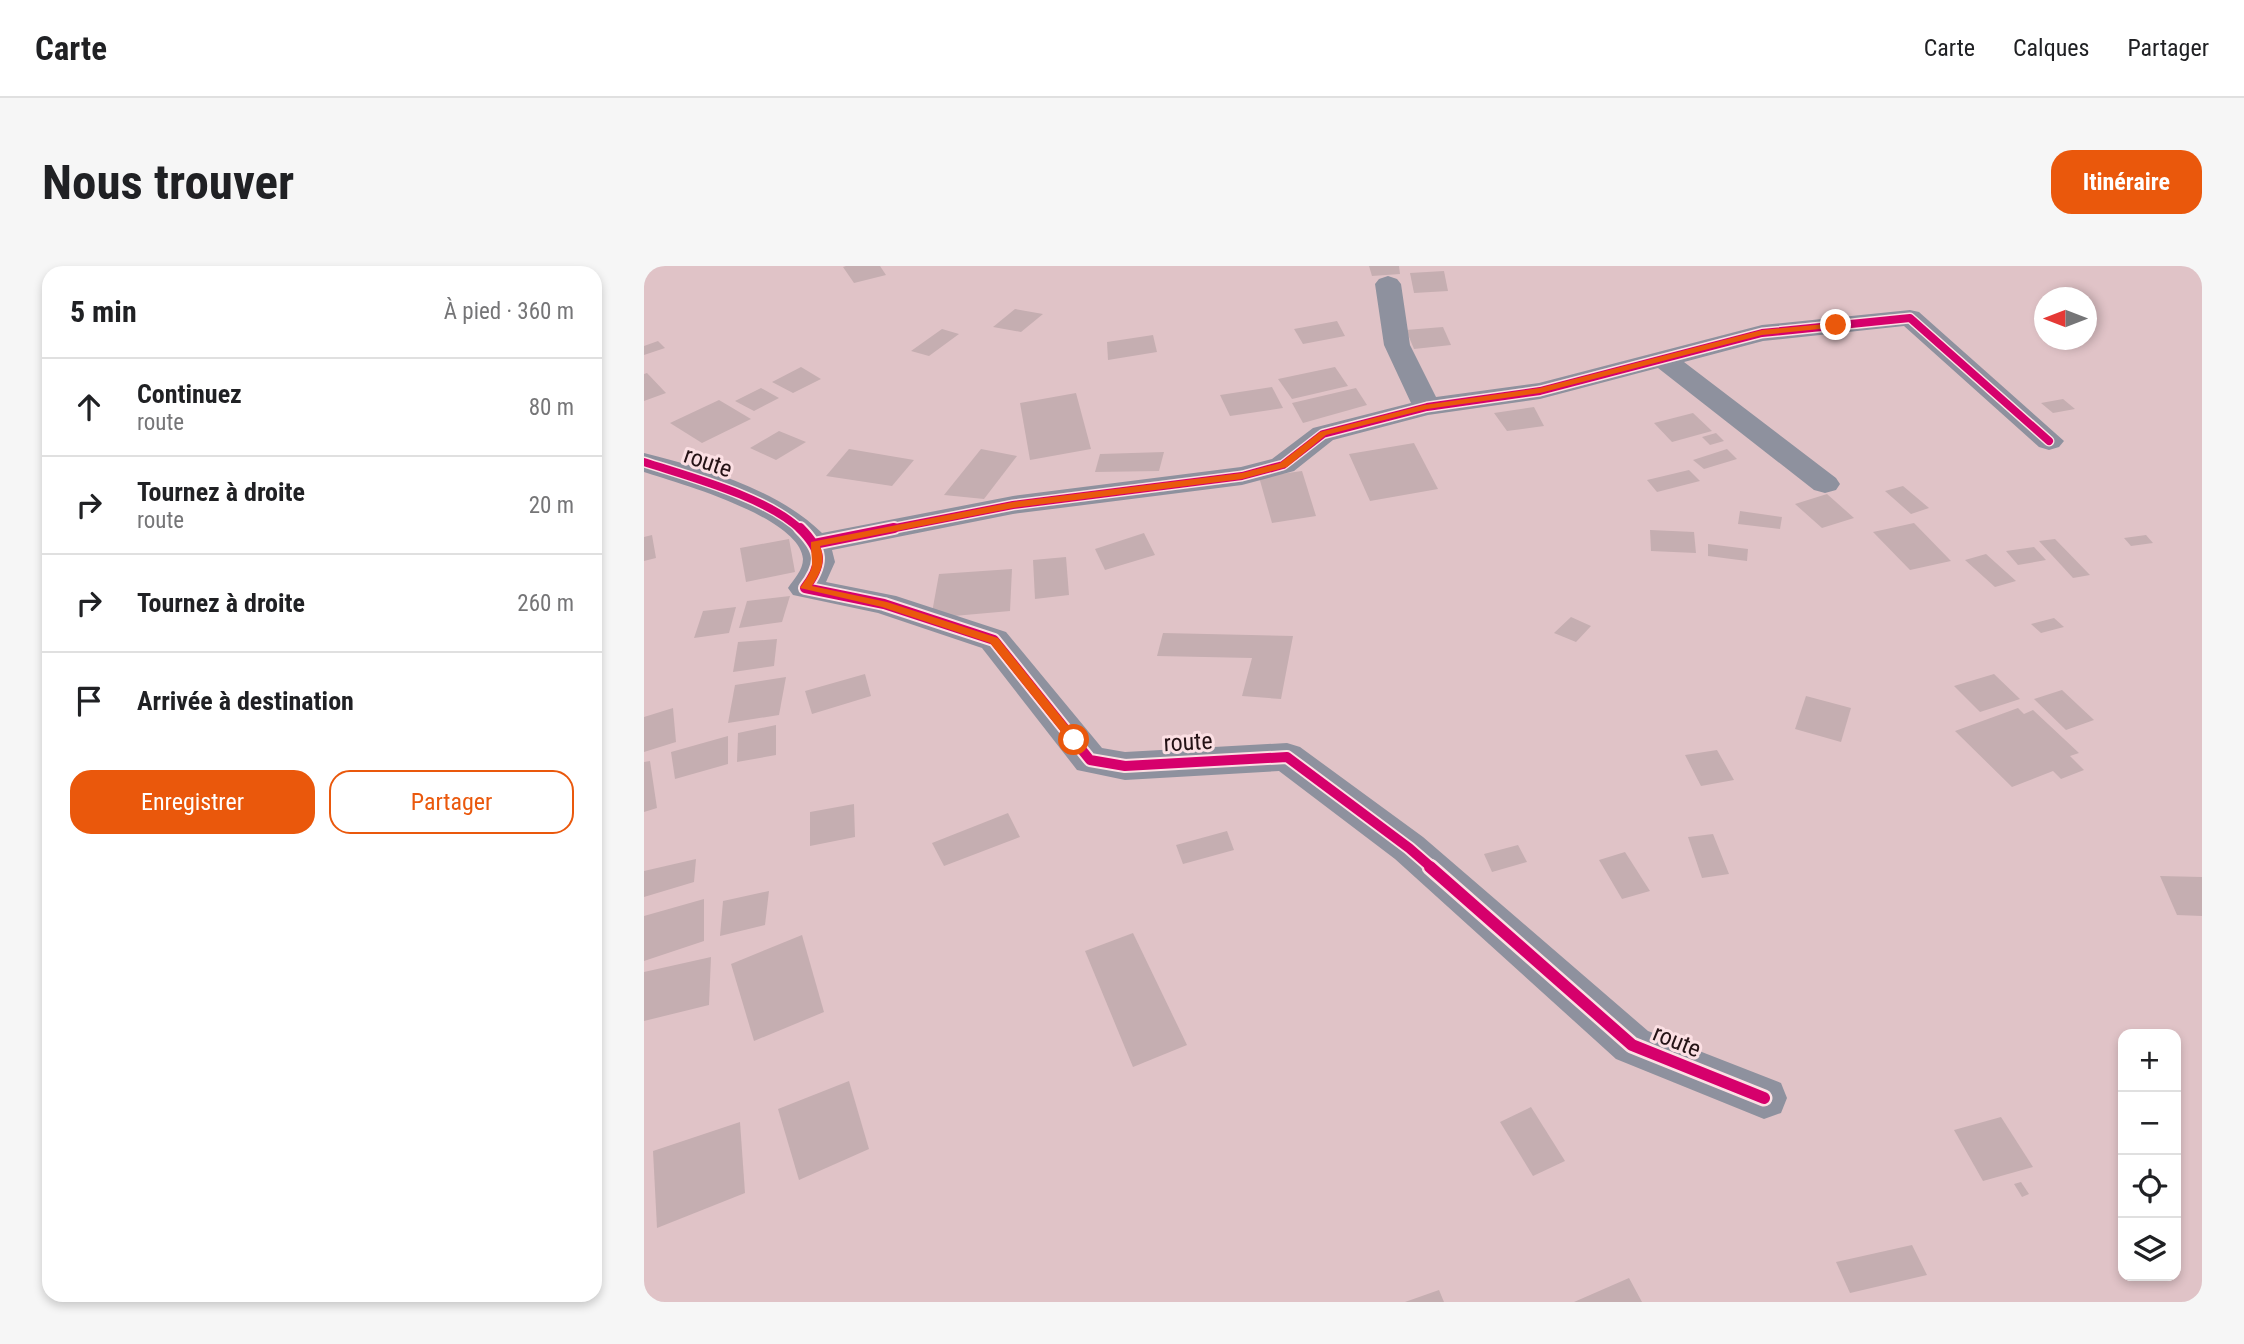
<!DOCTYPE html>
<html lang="fr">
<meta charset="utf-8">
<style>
body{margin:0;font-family:"Roboto Condensed",sans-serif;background:#f6f6f6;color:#202124}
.controls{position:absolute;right:21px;bottom:21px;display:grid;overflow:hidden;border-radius:14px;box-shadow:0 4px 10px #0003}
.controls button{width:63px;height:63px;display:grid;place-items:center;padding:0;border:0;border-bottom:2px solid #e0e0e0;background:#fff;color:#202124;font:35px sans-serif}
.compass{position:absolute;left:1390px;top:21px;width:63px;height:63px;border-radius:50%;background:#fff;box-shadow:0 4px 10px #0003;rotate:270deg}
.stop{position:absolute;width:21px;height:21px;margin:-16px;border:5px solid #ea580c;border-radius:50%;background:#fff}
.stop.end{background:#ea580c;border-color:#fff;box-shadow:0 2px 7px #0008}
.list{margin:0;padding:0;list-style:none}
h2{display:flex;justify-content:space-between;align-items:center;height:91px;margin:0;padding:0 28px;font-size:30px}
h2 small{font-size:23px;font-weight:400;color:#757577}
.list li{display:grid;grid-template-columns:46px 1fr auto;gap:21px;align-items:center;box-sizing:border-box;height:98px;padding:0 28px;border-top:2px solid #e0e0e0}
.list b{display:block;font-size:26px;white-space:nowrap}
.list p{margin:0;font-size:23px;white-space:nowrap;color:#757577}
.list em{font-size:23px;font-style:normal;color:#757577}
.actions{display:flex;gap:14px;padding:21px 28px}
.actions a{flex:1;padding:16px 0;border:2px solid #ea580c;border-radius:21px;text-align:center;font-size:24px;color:#ea580c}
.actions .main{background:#ea580c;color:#fff}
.icon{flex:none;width:38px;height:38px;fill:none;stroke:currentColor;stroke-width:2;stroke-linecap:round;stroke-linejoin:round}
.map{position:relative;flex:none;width:1558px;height:1036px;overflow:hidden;border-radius:21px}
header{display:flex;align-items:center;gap:42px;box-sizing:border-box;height:98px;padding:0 35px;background:#fff;border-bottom:2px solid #e0e0e0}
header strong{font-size:33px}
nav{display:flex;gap:38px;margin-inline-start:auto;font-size:24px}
.intro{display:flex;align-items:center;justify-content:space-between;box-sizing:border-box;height:168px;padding:0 42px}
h1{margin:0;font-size:49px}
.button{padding:18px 32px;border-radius:21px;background:#ea580c;color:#fff;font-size:24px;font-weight:700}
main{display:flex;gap:42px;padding:0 42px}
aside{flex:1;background:#fff;border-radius:21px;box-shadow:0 4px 10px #0003}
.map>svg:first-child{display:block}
.building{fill:#c5aeb1}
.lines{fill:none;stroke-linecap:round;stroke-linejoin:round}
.minor{fill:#8e919e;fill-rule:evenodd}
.cycleway-far2-casing{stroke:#fbdfe3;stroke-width:11}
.cycleway-far1-casing{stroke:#fbdfe3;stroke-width:14}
.cycleway-casing{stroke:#fbdfe3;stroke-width:17}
.cycleway-far2{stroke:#d6006c;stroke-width:8}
.cycleway-far1{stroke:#d6006c;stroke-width:10}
.cycleway{stroke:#d6006c;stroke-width:12}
.route{fill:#ea580c}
.labels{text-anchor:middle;stroke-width:6;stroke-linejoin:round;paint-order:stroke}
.street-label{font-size:24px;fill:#241215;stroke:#fbdfe3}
</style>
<header>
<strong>Carte</strong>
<nav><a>Carte</a><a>Calques</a><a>Partager</a></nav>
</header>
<div class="intro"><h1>Nous trouver</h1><a class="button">Itinéraire</a></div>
<main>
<aside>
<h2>5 min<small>À pied · 360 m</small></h2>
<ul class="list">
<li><svg class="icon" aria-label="ahead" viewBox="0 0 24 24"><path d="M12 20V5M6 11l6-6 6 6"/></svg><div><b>Continuez</b><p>route</p></div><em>80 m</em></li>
<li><svg class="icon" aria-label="right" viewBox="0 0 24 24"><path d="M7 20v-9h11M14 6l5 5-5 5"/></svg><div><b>Tournez à droite</b><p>route</p></div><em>20 m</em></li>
<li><svg class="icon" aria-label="right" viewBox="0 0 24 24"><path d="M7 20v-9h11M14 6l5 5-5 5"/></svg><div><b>Tournez à droite</b></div><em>260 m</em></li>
<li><svg class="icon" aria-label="arrive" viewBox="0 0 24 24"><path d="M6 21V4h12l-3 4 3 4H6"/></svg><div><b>Arrivée à destination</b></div></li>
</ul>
<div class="actions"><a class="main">Enregistrer</a><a>Partager</a></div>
</aside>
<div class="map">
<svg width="1558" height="1036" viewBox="0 0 1558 1036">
<rect width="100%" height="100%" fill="#e0c3c7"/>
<g class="building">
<polygon points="202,0 236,0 242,9 210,17 199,1"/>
<polygon points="725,0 755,0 756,8 728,10"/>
<polygon points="800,5 804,25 770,27 766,7"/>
<polygon points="371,43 399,48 377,66 349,61"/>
<polygon points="693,55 701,70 659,78 650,63"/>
<polygon points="799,61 807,79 770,83 762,64"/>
<polygon points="298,63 315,68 285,90 267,85"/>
<polygon points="509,69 513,86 464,94 463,76"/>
<polygon points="14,75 21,82 0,89 0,80"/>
<polygon points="157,101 177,113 149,127 128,116"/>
<polygon points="691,101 704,120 648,133 634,113"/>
<polygon points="3,107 22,127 0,135 0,108"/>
<polygon points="628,121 639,142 586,150 576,129"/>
<polygon points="117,122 135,132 110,145 91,135"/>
<polygon points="712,122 723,139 659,157 648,137"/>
<polygon points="432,127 447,183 386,194 376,137"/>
<polygon points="1419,133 1431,143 1409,147 1397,137"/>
<polygon points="75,134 107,153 58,177 26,157"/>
<polygon points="890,141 900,160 863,165 850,147"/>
<polygon points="1049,147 1068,165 1028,176 1010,157"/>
<polygon points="135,165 162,176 132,194 106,182"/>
<polygon points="1072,167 1080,175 1066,179 1058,171"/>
<polygon points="770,177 794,223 726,235 705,188"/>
<polygon points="205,183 270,194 248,220 182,210"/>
<polygon points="337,183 373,190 340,233 300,229"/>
<polygon points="1083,183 1093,193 1060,203 1049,194"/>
<polygon points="520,186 515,205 451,206 456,188"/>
<polygon points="1045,204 1056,215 1013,226 1003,214"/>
<polygon points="658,205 672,250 628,257 615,211"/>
<polygon points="1259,220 1285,242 1267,248 1241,225"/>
<polygon points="1183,228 1210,252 1178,262 1151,238"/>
<polygon points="1096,245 1138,251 1136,263 1094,258"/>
<polygon points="1270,257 1307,295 1266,304 1229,266"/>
<polygon points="1006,264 1050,266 1052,287 1007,285"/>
<polygon points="500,267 511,289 461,304 451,283"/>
<polygon points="8,269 12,292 0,295 0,271"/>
<polygon points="1502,269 1509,277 1487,280 1480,272"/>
<polygon points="145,273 151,306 102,316 96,282"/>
<polygon points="1411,273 1446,309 1429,312 1395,275"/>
<polygon points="1064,278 1104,283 1103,295 1064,290"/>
<polygon points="1390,281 1402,294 1374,299 1362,285"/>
<polygon points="1342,288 1372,315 1351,321 1321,294"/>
<polygon points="422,291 425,329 391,333 389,294"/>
<polygon points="368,303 366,345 287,352 295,308"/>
<polygon points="146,330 138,356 95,362 103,335"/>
<polygon points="92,341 85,367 50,372 59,345"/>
<polygon points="927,351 947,360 932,376 910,367"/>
<polygon points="1410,352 1420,361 1397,367 1387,358"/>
<polygon points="519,367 649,370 637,433 598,430 608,392 513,390"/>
<polygon points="133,373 130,400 89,406 94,376"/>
<polygon points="221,408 227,430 168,448 161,425"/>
<polygon points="1350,408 1376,433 1336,446 1310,420"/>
<polygon points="142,411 135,449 84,457 91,419"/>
<polygon points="1418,424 1450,454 1422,464 1390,433"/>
<polygon points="1162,430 1207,442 1197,476 1151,463"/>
<polygon points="29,442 32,476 0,486 0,451"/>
<polygon points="1374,442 1380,448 1389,444 1435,487 1426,490 1440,504 1417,513 1409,505 1368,521 1311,465"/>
<polygon points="132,459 132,489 93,496 94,467"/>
<polygon points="84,470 84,498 31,513 27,486"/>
<polygon points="1073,484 1090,514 1057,520 1041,489"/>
<polygon points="6,495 13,542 0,546 0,496"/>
<polygon points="210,538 211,571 166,580 166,546"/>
<polygon points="364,547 376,571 300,600 288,577"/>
<polygon points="583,565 590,584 539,598 532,579"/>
<polygon points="1069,568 1085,608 1058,612 1044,571"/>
<polygon points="874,579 883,596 848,606 840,588"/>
<polygon points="981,586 1006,625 978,633 955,594"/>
<polygon points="52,593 50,616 0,631 0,605"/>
<polygon points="1516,610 1558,611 1558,650 1533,649"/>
<polygon points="125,625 121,659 76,670 79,635"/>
<polygon points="60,633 60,675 0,695 0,650"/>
<polygon points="489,667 543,779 489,801 441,685"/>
<polygon points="158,669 180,746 110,775 87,698"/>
<polygon points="67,691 65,739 0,755 0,706"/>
<polygon points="205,815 225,883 155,914 134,843"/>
<polygon points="887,841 921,895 889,910 856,856"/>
<polygon points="1357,851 1389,901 1339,915 1310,864"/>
<polygon points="96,856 101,927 13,962 9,885"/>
<polygon points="1377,916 1385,928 1378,931 1370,918"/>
<polygon points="1268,979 1283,1009 1206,1027 1192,996"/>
<polygon points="985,1012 998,1036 930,1036"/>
<polygon points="795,1024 800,1036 761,1036"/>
</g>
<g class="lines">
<path class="minor" d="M 744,10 L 753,13 L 757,18 L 766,79 L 792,131 L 895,117 L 1118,59 L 1266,44 L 1275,46 L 1420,175 L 1415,181 L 1405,184 L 1395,181 L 1260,60 L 1119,75 L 1040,96 L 1192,212 L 1196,218 L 1192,224 L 1181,227 L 1170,224 L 1014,102 L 896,133 L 784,149 L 689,174 L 650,205 L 598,219 L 369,248 L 188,284 L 191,296 L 182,316 L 252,330 L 362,366 L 458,482 L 481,486 L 643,477 L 656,481 L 779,571 L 1004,765 L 1137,817 L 1143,832 L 1137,847 L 1120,853 L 972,793 L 751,593 L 635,505 L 481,514 L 433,504 L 338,382 L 234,347 L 149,329 L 144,322 C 150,313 159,304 159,293 C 156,251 34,217 0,206 L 0,187 C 60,202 133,223 178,267 L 369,230 L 597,201 L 628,193 L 669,162 L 767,137 L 740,79 L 731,18 L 735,13 Z"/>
<defs>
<g id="cycleway-far2">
<path d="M 0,196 C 46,211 123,231 157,264"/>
<polyline points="241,264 369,239 598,210 639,199 679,168 783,141 896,125 1118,67 1266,52 1405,175"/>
</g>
<g id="cycleway-far1">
<path d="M 156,262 C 178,284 180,297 161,322 L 240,338 L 350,374 L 446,494 L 481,500 L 643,491 L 765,582 L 788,602"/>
<polyline points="170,278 250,262"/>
</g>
<polyline id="cycleway" points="786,601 988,779 1120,832"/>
</defs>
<use href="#cycleway-far2" class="cycleway-far2-casing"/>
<use href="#cycleway-far1" class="cycleway-far1-casing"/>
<use href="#cycleway" class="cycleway-casing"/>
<use href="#cycleway-far2" class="cycleway-far2"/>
<use href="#cycleway-far1" class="cycleway-far1"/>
<use href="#cycleway" class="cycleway"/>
</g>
<path class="route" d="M 1192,57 L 1195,61 L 1118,69 L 896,127 L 783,143 L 682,169 L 643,201 L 598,213 L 369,242 L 176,280 C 182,296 177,306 168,320 L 243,336 L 354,372 L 434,472 L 435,474 L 430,478 L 426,477 L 346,377 L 238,341 L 156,322 C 173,298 167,301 167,276 L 369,236 L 598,207 L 636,197 L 676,166 L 780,139 L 896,122 L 1118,64 Z"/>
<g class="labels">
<g class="street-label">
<text transform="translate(64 196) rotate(19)" y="8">route</text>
<text transform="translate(544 476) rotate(-3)" y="8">route</text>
<text transform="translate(1033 775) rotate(22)" y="8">route</text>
</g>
</g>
</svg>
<div class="controls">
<button>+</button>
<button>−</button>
<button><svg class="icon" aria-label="locate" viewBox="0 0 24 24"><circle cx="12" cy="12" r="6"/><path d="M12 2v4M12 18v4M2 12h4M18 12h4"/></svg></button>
<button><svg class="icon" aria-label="layers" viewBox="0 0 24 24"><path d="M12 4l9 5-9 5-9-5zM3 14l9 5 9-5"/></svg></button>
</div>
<svg class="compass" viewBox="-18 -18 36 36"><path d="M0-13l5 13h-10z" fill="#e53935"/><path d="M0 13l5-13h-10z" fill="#757577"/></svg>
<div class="stop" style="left:430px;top:474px"></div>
<div class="stop end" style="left:1192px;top:59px"></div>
</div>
</main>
